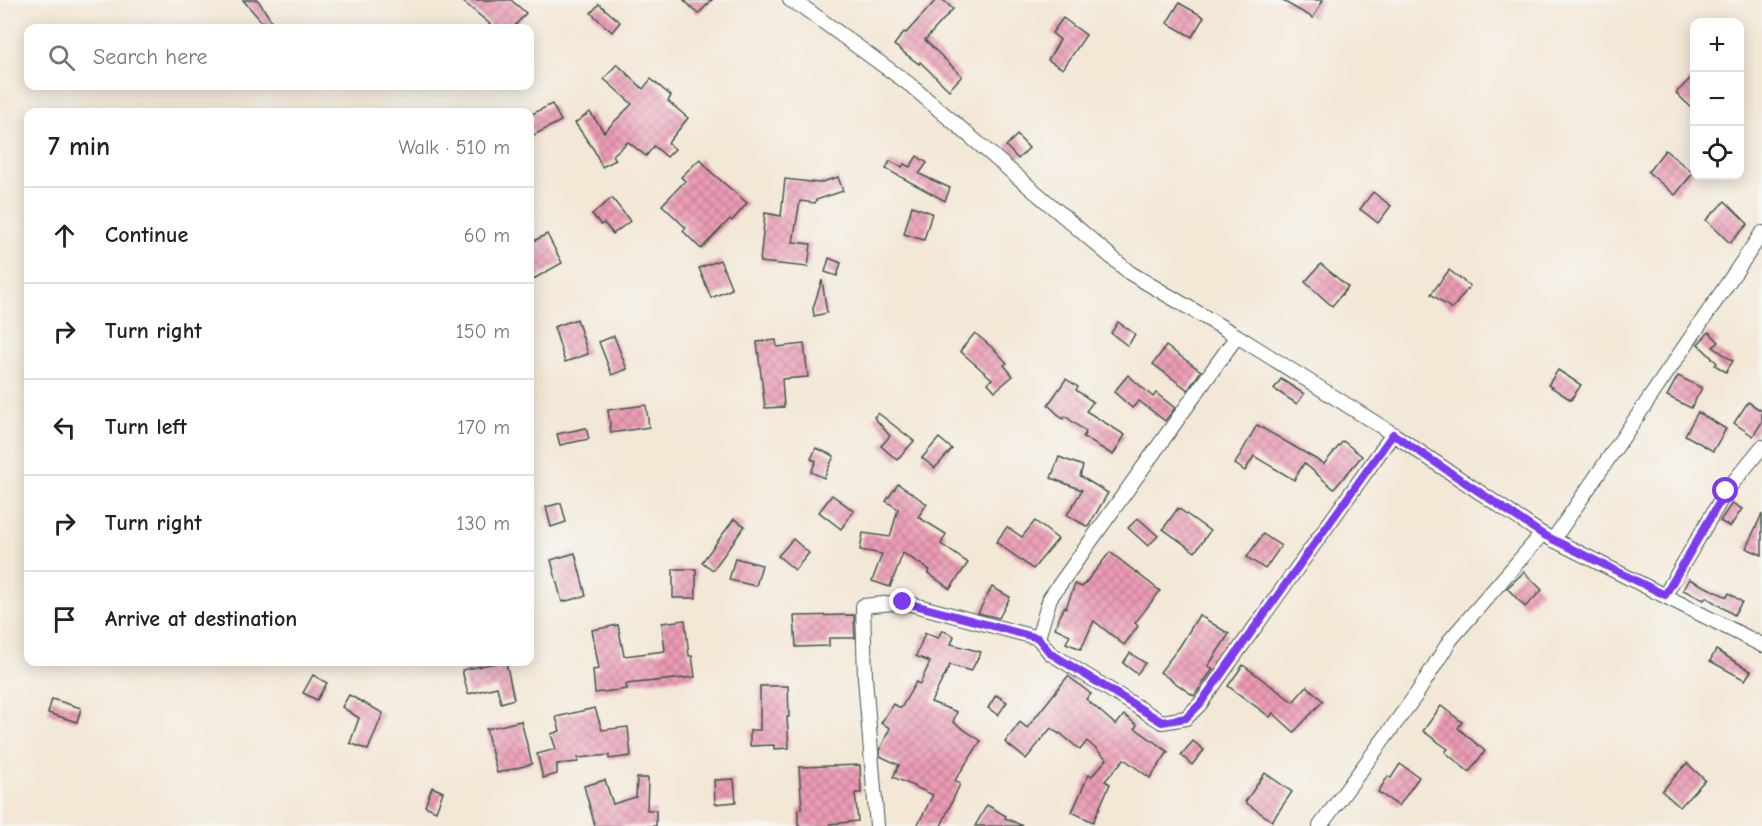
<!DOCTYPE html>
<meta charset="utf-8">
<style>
body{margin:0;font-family:"Comic Neue",sans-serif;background:#f2f2f2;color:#222}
.controls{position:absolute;right:18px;top:18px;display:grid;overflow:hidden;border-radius:12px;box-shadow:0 3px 15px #0003}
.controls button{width:54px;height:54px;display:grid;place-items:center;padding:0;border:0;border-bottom:2px solid #e0e0e0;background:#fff;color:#222;font:30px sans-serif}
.stop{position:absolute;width:18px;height:18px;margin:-14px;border:4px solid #7c3aed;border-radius:50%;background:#fff}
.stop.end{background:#7c3aed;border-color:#fff;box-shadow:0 2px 6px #0008}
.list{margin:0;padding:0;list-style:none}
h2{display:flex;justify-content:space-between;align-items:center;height:78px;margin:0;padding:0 24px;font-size:26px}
h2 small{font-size:20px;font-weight:400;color:#767676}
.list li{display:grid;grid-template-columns:39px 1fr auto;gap:18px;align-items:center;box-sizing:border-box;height:96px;padding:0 24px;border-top:2px solid #e0e0e0}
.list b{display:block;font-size:22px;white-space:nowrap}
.list em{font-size:20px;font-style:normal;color:#767676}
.icon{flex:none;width:33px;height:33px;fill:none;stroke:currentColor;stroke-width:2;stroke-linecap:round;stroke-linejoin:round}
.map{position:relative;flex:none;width:1762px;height:826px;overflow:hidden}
.search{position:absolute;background:#fff;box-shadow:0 3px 15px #0003;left:24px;top:24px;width:510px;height:66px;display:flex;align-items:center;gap:15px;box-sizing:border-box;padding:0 21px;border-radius:12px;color:#767676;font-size:22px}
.panel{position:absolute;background:#fff;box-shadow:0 3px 15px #0003;left:24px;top:108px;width:510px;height:558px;border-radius:12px}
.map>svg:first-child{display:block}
.building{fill:url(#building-cross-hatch)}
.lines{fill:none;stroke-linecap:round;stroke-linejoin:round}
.minor-casing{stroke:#3f564c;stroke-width:16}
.minor{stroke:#fff;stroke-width:14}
.route{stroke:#7c3aed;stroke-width:8}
</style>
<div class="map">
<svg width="1762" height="826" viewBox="0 0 1762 826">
<defs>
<pattern id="building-cross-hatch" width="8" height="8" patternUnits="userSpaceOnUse" patternTransform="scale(1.5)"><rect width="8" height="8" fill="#ec9cb5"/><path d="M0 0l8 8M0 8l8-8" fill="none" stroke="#bf8094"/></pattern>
</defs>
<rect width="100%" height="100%" fill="#f6f6f2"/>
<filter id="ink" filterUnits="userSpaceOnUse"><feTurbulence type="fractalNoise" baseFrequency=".0167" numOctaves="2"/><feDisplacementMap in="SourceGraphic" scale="12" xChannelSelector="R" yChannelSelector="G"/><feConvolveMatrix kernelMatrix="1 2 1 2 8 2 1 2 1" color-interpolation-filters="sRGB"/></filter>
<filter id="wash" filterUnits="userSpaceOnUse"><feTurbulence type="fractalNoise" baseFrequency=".008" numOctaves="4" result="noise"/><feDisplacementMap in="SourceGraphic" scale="24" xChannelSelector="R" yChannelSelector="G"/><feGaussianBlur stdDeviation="1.35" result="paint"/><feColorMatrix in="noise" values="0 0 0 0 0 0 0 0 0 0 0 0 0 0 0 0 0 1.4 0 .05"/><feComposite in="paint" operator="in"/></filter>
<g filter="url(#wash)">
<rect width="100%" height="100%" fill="#f3e7d5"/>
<g id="blocks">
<g class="building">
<polygon points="243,0 258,0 276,28 267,28"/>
<polygon points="461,0 511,0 526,13 513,28 486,28 490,24"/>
<polygon points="684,0 712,0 698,14"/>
<polygon points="936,0 943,0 953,9 925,40 962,76 949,90 920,62 919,64 894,45 904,32 906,33"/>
<polygon points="1281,0 1323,0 1313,18"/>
<polygon points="1179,3 1204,17 1192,37 1167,23"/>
<polygon points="599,4 620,22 612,32 591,13"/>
<polygon points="1063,18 1086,35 1063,69 1048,60 1060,40 1052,33"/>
<polygon points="617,64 643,89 651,79 671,96 668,101 688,118 668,143 675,149 667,157 654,146 646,156 628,142 613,155 616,160 602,167 594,150 575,123 590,112 604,132 632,104 604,79"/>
<polygon points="1695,74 1695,111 1676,93"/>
<polygon points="552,104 561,121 534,135 530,127 530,115"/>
<polygon points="1017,135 1029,148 1018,159 1006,146"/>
<polygon points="1665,150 1693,173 1675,195 1648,172"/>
<polygon points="917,156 927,163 919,174 950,188 945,201 886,169 890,161 902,167 904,164 910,167"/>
<polygon points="700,159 711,172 747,203 732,221 730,219 701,249 683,231 686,228 662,205 685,181 681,177"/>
<polygon points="838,177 843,191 816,200 815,203 800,201 793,242 811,244 808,267 760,262 765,213 781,216 785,179 819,183"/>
<polygon points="1373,192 1391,206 1378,223 1360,209"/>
<polygon points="612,198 630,221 613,234 604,223 601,225 592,214"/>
<polygon points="1725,201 1748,224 1730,243 1706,220"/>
<polygon points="912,206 932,213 924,240 904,234"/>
<polygon points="547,234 562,263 530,281 530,243"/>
<polygon points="829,258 841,263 837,276 825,272"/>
<polygon points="720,260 732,289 711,298 699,268"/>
<polygon points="1321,264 1348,287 1332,306 1305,282"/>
<polygon points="1449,270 1470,286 1452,309 1431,294"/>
<polygon points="822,280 827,313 814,316 813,308"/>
<polygon points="577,319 588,354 565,362 554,327"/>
<polygon points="1118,322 1135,334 1128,346 1111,333"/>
<polygon points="1709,332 1719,342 1713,347 1733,361 1726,372 1715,365 1717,363 1698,344"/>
<polygon points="975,333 995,350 1007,363 1004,365 1013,376 995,391 988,383 992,379 960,351"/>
<polygon points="614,336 627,369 612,375 599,342"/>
<polygon points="776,340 777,347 804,344 808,377 782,379 784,407 765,408 757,342"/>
<polygon points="1166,346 1201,371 1188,390 1153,364"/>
<polygon points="1558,370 1581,385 1571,400 1548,385"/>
<polygon points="1128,375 1153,397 1156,393 1175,408 1165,421 1139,401 1132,408 1114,392"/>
<polygon points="1678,376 1702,388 1691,408 1667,396"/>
<polygon points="1066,379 1078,387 1076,390 1093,402 1086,411 1125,435 1113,455 1083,437 1086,432 1065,416 1063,419 1048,405"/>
<polygon points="1281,379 1304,394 1297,404 1274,389"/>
<polygon points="1748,402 1762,411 1762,422 1753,436 1734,423"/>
<polygon points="646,405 649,427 611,433 608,410"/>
<polygon points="1698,412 1726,429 1713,451 1685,435"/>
<polygon points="878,413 914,441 897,460 881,446 890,436 874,417"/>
<polygon points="1257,425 1324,464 1343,441 1362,456 1334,489 1304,463 1294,480 1254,456 1245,471 1235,464"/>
<polygon points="586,428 589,439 560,445 557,434"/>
<polygon points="939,438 952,449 935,468 922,458"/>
<polygon points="816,448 834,456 824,478 811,472 816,461 811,459"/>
<polygon points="1059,457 1083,466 1080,476 1108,493 1088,527 1067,515 1082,490 1051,478"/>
<polygon points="898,484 927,504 918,517 946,534 941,544 968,563 950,589 928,573 930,570 903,553 890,587 872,581 882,554 860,550 863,533 890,537 898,509 886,501"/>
<polygon points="832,495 854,511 841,529 819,512"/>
<polygon points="561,503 566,522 551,527 546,507"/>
<polygon points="1732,503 1742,509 1730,527 1720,521"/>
<polygon points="1178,508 1210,531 1195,552 1163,529"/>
<polygon points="1762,514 1762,555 1746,548"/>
<polygon points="1138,518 1158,536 1148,546 1128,528"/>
<polygon points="734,519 745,526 713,570 702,562"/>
<polygon points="1035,521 1058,539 1033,569 996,542 1007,527 1022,537"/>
<polygon points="1263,534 1281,546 1265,569 1247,557"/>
<polygon points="793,539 809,553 795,570 778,556"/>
<polygon points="1110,552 1160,591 1135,623 1138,626 1124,645 1094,621 1081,649 1066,643 1070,635 1055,628 1064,607 1066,608 1075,584 1082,587"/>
<polygon points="575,553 586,596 562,602 551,560"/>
<polygon points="735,558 762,565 756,586 729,580"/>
<rect x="673" y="569" width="23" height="29"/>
<polygon points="1524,572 1542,590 1525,607 1507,588"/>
<polygon points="1689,579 1727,597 1729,593 1742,602 1734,615 1706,597 1704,600 1683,590"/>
<polygon points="992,587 1010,597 999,618 978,613"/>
<polygon points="854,615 855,638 829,638 829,646 796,647 794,616"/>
<polygon points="1199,615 1229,634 1208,666 1213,669 1194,696 1160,672 1180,646"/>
<polygon points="685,620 689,656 692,656 695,677 626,684 627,689 595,693 593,670 599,669 592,630 618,625 624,656 665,651 662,623"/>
<polygon points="942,630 954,636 951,644 981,652 971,671 950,665 931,702 957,712 953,722 981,741 955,780 960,784 941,826 917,826 933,795 893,777 899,765 880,756 880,749 890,728 881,723 893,704 901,708 916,682 920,684 930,662 916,656 925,633 938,638"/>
<polygon points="1716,650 1751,671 1745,680 1710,661"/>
<polygon points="1130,653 1145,663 1137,674 1123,663"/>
<polygon points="500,662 506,662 514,699 501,703 497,687 468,694 462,670"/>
<polygon points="1243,665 1293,702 1307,686 1323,701 1294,732 1273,713 1270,717 1228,686"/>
<polygon points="313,675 327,683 317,700 303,693"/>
<polygon points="1068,676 1091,694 1086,699 1116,725 1124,715 1137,725 1135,728 1168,752 1150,778 1124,759 1105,781 1110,784 1093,822 1072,812 1089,774 1092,776 1107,759 1087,741 1080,750 1060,733 1059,734 1051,728 1026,759 1005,742 1020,722 1027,728"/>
<polygon points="760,686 788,686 789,717 787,717 789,748 774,749 774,745 750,746 750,730 760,730"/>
<polygon points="349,695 383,713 368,750 350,743 359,718 342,707"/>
<polygon points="996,695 1007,702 998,715 988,708"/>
<polygon points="52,699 81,708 77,722 48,713"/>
<polygon points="1441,706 1462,722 1458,728 1485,751 1469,772 1445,752 1448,749 1423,731"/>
<polygon points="595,708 602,730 628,727 631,756 609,759 609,755 578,758 578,762 557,764 557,774 543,778 537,754 556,749 551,734 560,731 556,717"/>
<polygon points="521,721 532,764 497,773 486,729"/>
<polygon points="1193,741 1204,750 1192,765 1181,755"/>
<polygon points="1687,763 1705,780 1680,807 1662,791"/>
<polygon points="1400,764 1419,777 1399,806 1378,792 1388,776 1391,778"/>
<polygon points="860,765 861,793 855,793 858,821 830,824 830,826 798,826 798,809 802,809 799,767"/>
<polygon points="1265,773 1292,792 1272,821 1245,802"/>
<polygon points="637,778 648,778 647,810 656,810 656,826 595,826 584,786 605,780 613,804 636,797"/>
<polygon points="734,779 736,802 715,804 714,780"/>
<polygon points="432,787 443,792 436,811 425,806"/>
<polygon points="987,805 1006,816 1005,818 1023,826 975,826"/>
</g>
</g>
</g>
<g filter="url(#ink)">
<use href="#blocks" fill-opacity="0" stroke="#3f564c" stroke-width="1.5"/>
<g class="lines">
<defs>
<g id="minor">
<polyline points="790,0 803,7 909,84 1130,273 1237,336 1393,434 1542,534 1762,645"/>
<polyline points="1237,336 1050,598 1038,638 1050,653 1162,722 1186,718 1200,704 1393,434"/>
<polyline points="1553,540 1762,233"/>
<polyline points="1665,595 1726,491 1762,447"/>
<polyline points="877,826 865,678 863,606 903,602 1038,638"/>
<polyline points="1320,826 1416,695 1451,639 1542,534"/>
</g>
</defs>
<use href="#minor" class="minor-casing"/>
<use href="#minor" class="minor"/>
</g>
</g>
<g class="lines" filter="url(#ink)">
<polyline class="route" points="903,602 1038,638 1050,653 1162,722 1186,718 1200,704 1393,434 1542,534 1665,595 1726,491"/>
</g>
</svg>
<div class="controls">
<button>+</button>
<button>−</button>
<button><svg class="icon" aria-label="locate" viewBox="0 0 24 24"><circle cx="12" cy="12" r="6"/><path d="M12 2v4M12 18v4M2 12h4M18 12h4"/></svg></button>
</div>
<div class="stop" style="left:1726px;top:491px"></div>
<div class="stop end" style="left:903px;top:602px"></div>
<div class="search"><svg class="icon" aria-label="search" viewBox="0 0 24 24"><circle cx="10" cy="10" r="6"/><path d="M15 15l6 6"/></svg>Search here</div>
<section class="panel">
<h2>7 min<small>Walk · 510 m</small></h2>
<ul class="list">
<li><svg class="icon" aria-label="ahead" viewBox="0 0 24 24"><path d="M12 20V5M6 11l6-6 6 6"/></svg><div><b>Continue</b></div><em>60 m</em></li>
<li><svg class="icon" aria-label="right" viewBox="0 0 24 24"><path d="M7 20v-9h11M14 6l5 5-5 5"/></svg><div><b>Turn right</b></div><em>150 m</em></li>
<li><svg class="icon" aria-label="left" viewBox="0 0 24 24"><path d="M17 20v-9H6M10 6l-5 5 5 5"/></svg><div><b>Turn left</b></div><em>170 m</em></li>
<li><svg class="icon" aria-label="right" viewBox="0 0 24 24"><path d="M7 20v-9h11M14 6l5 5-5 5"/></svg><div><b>Turn right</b></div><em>130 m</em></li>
<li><svg class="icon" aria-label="arrive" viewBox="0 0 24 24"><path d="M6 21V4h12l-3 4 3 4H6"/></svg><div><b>Arrive at destination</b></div></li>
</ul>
</section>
</div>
